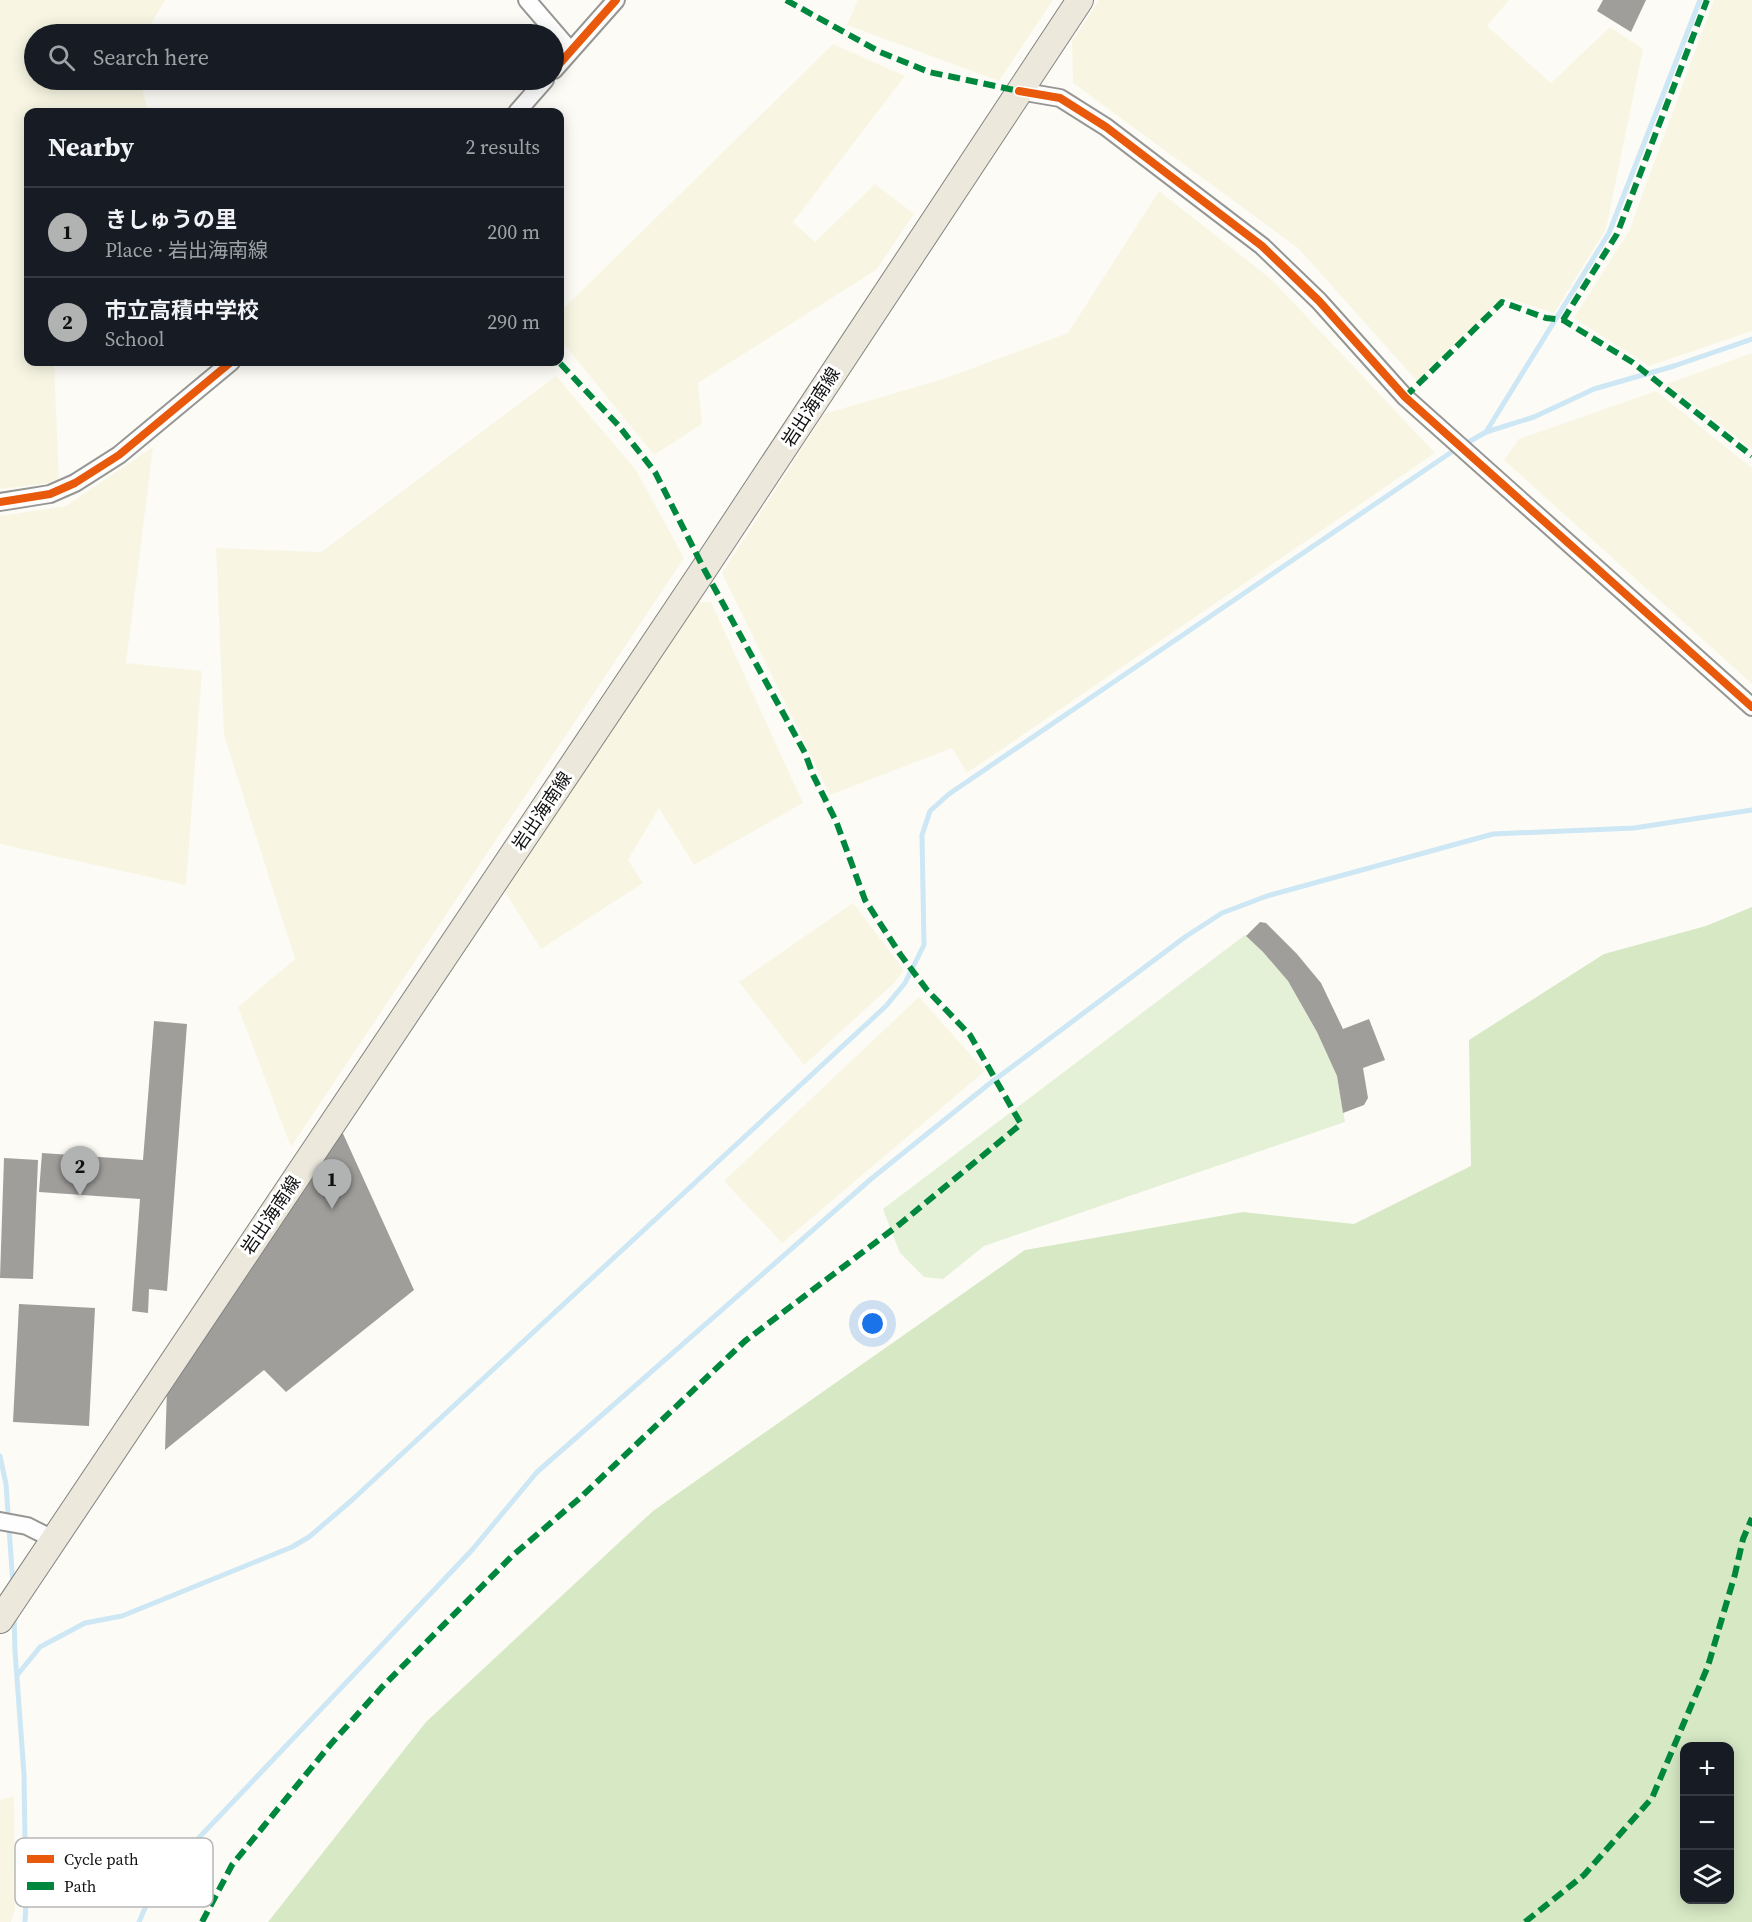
<!DOCTYPE html>
<meta charset="utf-8">
<style>
body{margin:0;font-family:"Source Serif 4","Noto Sans JP",serif;background:#242831;color:#f1f3f6}
.controls{position:absolute;right:18px;bottom:18px;display:grid;overflow:hidden;border-radius:12px;box-shadow:0 3px 15px #0003}
.controls button{width:54px;height:54px;display:grid;place-items:center;padding:0;border:0;border-bottom:2px solid #363941;background:#171b24;color:#f1f3f6;font:30px sans-serif}
.you{position:absolute;left:873px;top:1324px;width:21px;height:21px;margin:-15px;border:4px solid #fff;border-radius:50%;background:#1a73e8;box-shadow:0 0 0 9px #1a73e833}
.badge{display:grid;place-items:center;width:39px;height:39px;border-radius:50%;background:#b1b2b2;color:#111;font-size:20px;font-weight:700}
.pin{position:absolute;translate:-50% -50px;filter:drop-shadow(0 2px 3px #0008)}
.pin::after{content:'';position:absolute;top:32px;width:21px;height:18px;background:inherit;clip-path:polygon(0 0,100% 0,50% 100%)}
.list{margin:0;padding:0;list-style:none}
h2{display:flex;justify-content:space-between;align-items:center;height:78px;margin:0;padding:0 24px;font-size:26px}
h2 small{font-size:20px;font-weight:400;color:#9ea1a6}
.list li{display:grid;grid-template-columns:39px 1fr auto;gap:18px;align-items:center;box-sizing:border-box;height:90px;padding:0 24px;border-top:2px solid #363941}
.list b{display:block;font-size:22px;white-space:nowrap}
.list p{margin:0;font-size:20px;white-space:nowrap;color:#9ea1a6}
.list em{font-size:20px;font-style:normal;color:#9ea1a6}
.icon{flex:none;width:33px;height:33px;fill:none;stroke:currentColor;stroke-width:2;stroke-linecap:round;stroke-linejoin:round}
.map{position:relative;flex:none;width:1752px;height:1922px;overflow:hidden}
.search{position:absolute;background:#171b24;box-shadow:0 3px 15px #0003;left:24px;top:24px;width:540px;height:66px;display:flex;align-items:center;gap:15px;box-sizing:border-box;padding:0 21px;border-radius:33px;color:#9ea1a6;font-size:22px}
.panel{position:absolute;background:#171b24;box-shadow:0 3px 15px #0003;left:24px;top:108px;width:540px;height:258px;border-radius:12px}
.map>svg:first-child{display:block}
.farmland{fill:#f8f6e3}
.green{fill:#e5f1d6}
.forest{fill:#d6e8c4;fill-rule:evenodd}
.lines{fill:none;stroke-linecap:round;stroke-linejoin:round}
.stream{stroke:#cde7f5;stroke-width:5}
.building{fill:#a09e9b}
.minor-casing{stroke:#969694;stroke-width:20}
.primary-casing{stroke:#848381;stroke-width:28}
.minor{stroke:#fffefe;stroke-width:16}
.primary{stroke:#ece8dc;stroke-width:26}
.quiet{stroke:#00873e;stroke-width:6;stroke-dasharray:12 6;stroke-linecap:butt}
.cycleway-casing{stroke:#fff;stroke-width:11}
.cycleway{stroke:#e8590c;stroke-width:8}
.labels{text-anchor:middle;stroke-width:6;stroke-linejoin:round;paint-order:stroke}
.street-label{font-size:18px;fill:#101010;stroke:#fff}
.key{fill:#fff;stroke:#b7b7b7;stroke-width:1.5}
.key-label{font-size:16px;fill:#101010}
</style>
<div class="map">
<svg width="1752" height="1922" viewBox="0 0 1752 1922">
<rect width="100%" height="100%" fill="#fcfbf6"/>
<g class="farmland">
<polygon points="0,0 165,0 147,30 146,34 34,34 34,80 144,80 143,93 148,112 28,112 28,362 54,362 59,482 0,489"/>
<polygon points="858,0 1053,0 999,81 847,25"/>
<polygon points="1099,0 1509,0 1487,26 1551,83 1610,27 1643,49 1606,229 1554,313 1503,297 1417,381 1298,248 1073,83 1072,41"/>
<polygon points="1714,0 1752,0 1752,331 1649,366 1574,318 1629,231"/>
<polygon points="833,44 905,76 793,222 815,242 875,184 914,214 876,270 698,383 702,424 654,455 560,339 560,312"/>
<polygon points="1159,191 1271,279 1435,453 967,773 952,748 830,795 722,573 824,414 943,379 1068,333"/>
<polygon points="1752,353 1752,449 1667,384"/>
<polygon points="556,376 636,470 684,558 291,1147 238,1007 295,959 224,735 216,548 321,552"/>
<polygon points="1656,391 1752,468 1752,684 1504,460 1519,439"/>
<polygon points="153,447 126,663 202,671 186,885 0,844 0,516 66,506"/>
<polygon points="698,602 711,602 803,803 694,865 659,808 628,860 643,883 541,949 504,890"/>
<polygon points="853,903 904,970 893,984 804,1065 739,982"/>
<polygon points="919,997 985,1071 782,1243 724,1181"/>
<polygon points="14,1796 15,1909 11,1922 0,1922 0,1800"/>
</g>
<polygon class="green" points="1245,935 1263,952 1288,981 1317,1032 1337,1076 1345,1122 984,1246 943,1279 924,1277 900,1253 883,1209"/>
<path class="forest" d="M 1752,907 L 1752,1922 L 268,1922 L 426,1722 L 653,1511 L 1025,1250 L 1243,1212 L 1354,1224 L 1471,1166 L 1469,1040 L 1604,954 L 1706,926 ZM 1684,1746 L 1730,1746 L 1730,1900 L 1684,1900 Z"/>
<g class="lines">
<g class="stream">
<polyline points="1486,432 1609,233 1700,0"/>
<polyline points="0,1456 6,1484 13,1585"/>
<polyline points="14,1615 15,1651 24,1774 26,1903 25,1922"/>
<polyline points="18,1674 40,1647 85,1623 122,1616 292,1547 309,1537 352,1500 886,1006 905,983 924,945 922,835 930,811 949,794 1453,451 1486,432 1534,417 1594,389 1674,366 1752,339"/>
<polyline points="139,1922 156,1883 472,1550 537,1472 871,1179 989,1084 1185,937 1222,913 1267,896 1493,834 1634,828 1752,810"/>
</g>
</g>
<g class="building">
<polygon points="1603,0 1646,0 1631,32 1597,11"/>
<polygon points="1260,922 1266,923 1297,954 1321,983 1343,1029 1369,1019 1385,1060 1363,1068 1368,1098 1364,1105 1343,1113 1337,1076 1317,1032 1288,981 1263,952 1246,936"/>
<polygon points="154,1021 187,1024 167,1291 149,1289 148,1313 132,1311 140,1199 39,1192 42,1153 143,1160"/>
<polygon points="340,1127 414,1290 286,1392 264,1370 165,1450 167,1389"/>
<polygon points="4,1158 38,1160 33,1279 0,1278"/>
<polygon points="19,1304 95,1308 89,1426 13,1422"/>
</g>
<g class="lines">
<defs>
<g id="minor">
<polyline points="527,0 570,50"/>
<polyline points="554,70 616,0"/>
<polyline points="1019,91 1060,98 1106,127 1262,246 1319,301 1405,397 1752,707"/>
<polyline points="517,112 545,80"/>
<polyline points="0,502 50,494 75,483 119,455 231,362"/>
<polyline points="0,1521 27,1526 53,1539"/>
</g>
<polyline id="primary" points="0,1620 704,569 1080,0"/>
</defs>
<use href="#minor" class="minor-casing"/>
<use href="#primary" class="primary-casing"/>
<use href="#minor" class="minor"/>
<use href="#primary" class="primary"/>
<g class="quiet">
<polyline points="786,0 880,52 929,72 1019,91"/>
<polyline points="1563,320 1617,234 1707,0"/>
<polyline points="1405,397 1502,302 1546,318 1563,320 1632,362 1752,456"/>
<polyline points="202,1922 232,1865 330,1745 382,1687 511,1557 581,1497 745,1341 900,1224 1021,1124 970,1035 927,990 900,954 865,900 836,821 813,775 805,753 704,569 655,472 618,425 559,362"/>
<polyline points="1525,1922 1584,1875 1652,1798 1708,1666 1735,1574 1743,1539 1752,1518"/>
</g>
<defs>
<g id="cycleway">
<polyline points="554,70 616,0"/>
<polyline points="1019,91 1060,98 1106,127 1262,246 1319,301 1405,397 1752,707"/>
<polyline points="0,502 50,494 75,483 119,455 231,362"/>
</g>
</defs>
<use href="#cycleway" class="cycleway-casing"/>
<use href="#cycleway" class="cycleway"/>
</g>
<g class="labels">
<g class="street-label">
<text transform="translate(811 407) rotate(-57)" y="6">岩出海南線</text>
<text transform="translate(542 811) rotate(-56)" y="6">岩出海南線</text>
<text transform="translate(271 1215) rotate(-56)" y="6">岩出海南線</text>
</g>
</g>
<rect x="15" y="1838" width="198" height="69" rx="9" class="key"/>
<rect x="27" y="1855" width="27" height="8" fill="#e8590c"/>
<rect x="27" y="1882" width="27" height="8" fill="#00873e"/>
<g class="key-label">
<text x="64" y="1865">Cycle path</text>
<text x="64" y="1892">Path</text>
</g>
</svg>
<div class="controls">
<button>+</button>
<button>−</button>
<button><svg class="icon" aria-label="layers" viewBox="0 0 24 24"><path d="M12 4l9 5-9 5-9-5zM3 14l9 5 9-5"/></svg></button>
</div>
<div class="you"></div>
<div class="pin badge" style="left:332px;top:1209px">1</div>
<div class="pin badge" style="left:80px;top:1196px">2</div>
<div class="search"><svg class="icon" aria-label="search" viewBox="0 0 24 24"><circle cx="10" cy="10" r="6"/><path d="M15 15l6 6"/></svg>Search here</div>
<section class="panel">
<h2>Nearby<small>2 results</small></h2>
<ul class="list">
<li><span class="badge">1</span><div><b>きしゅうの里</b><p>Place · 岩出海南線</p></div><em>200 m</em></li>
<li><span class="badge">2</span><div><b>市立高積中学校</b><p>School</p></div><em>290 m</em></li>
</ul>
</section>
</div>
